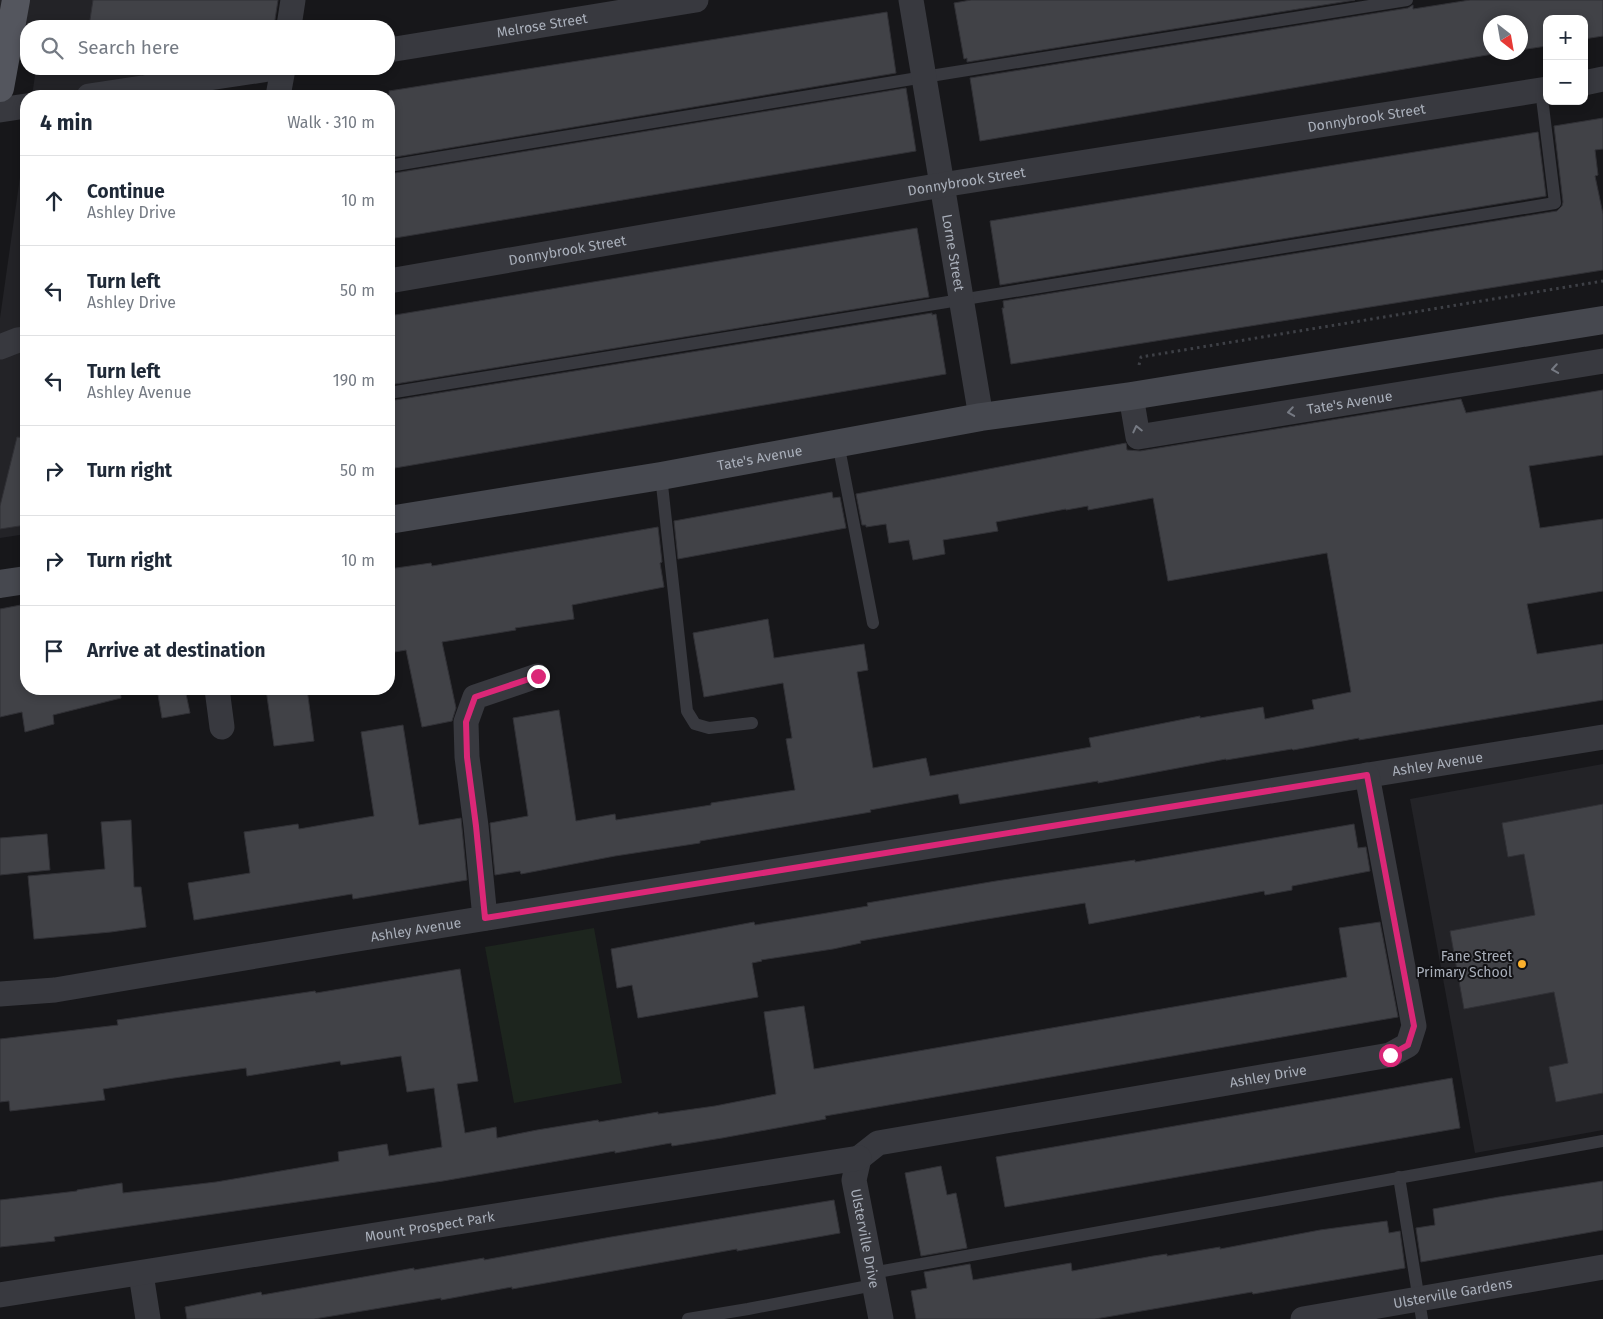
<!DOCTYPE html>
<meta charset="utf-8">
<style>
body{margin:0;font-family:"Fira Sans",sans-serif;background:#f6f6f7;color:#1f2937}
.controls{position:absolute;right:15px;top:15px;display:grid;overflow:hidden;border-radius:10px;box-shadow:0 2px 8px #0003}
.controls button{width:45px;height:45px;display:grid;place-items:center;padding:0;border:0;border-bottom:1px solid #e0e1e3;background:#fff;color:#1f2937;font:25px sans-serif}
.compass{position:absolute;left:1483px;top:15px;width:45px;height:45px;border-radius:50%;background:#fff;box-shadow:0 2px 8px #0003;rotate:149deg}
.stop{position:absolute;width:15px;height:15px;margin:-11px;border:4px solid #db2777;border-radius:50%;background:#fff}
.stop.end{background:#db2777;border-color:#fff;box-shadow:0 1px 5px #0008}
.list{margin:0;padding:0;list-style:none}
h2{display:flex;justify-content:space-between;align-items:center;height:65px;margin:0;padding:0 20px;font-size:21px}
h2 small{font-size:16px;font-weight:400;color:#747a83}
.list li{display:grid;grid-template-columns:32px 1fr auto;gap:15px;align-items:center;box-sizing:border-box;height:90px;padding:0 20px;border-top:1px solid #e0e1e3}
.list b{display:block;font-size:19px;white-space:nowrap}
.list p{margin:0;font-size:16px;white-space:nowrap;color:#747a83}
.list em{font-size:16px;font-style:normal;color:#747a83}
.icon{flex:none;width:28px;height:28px;fill:none;stroke:currentColor;stroke-width:2;stroke-linecap:round;stroke-linejoin:round}
.map{position:relative;flex:none;width:1603px;height:1319px;overflow:hidden}
.search{position:absolute;background:#fff;box-shadow:0 2px 8px #0003;left:20px;top:20px;width:375px;height:55px;display:flex;align-items:center;gap:12px;box-sizing:border-box;padding:0 18px;border-radius:20px;color:#747a83;font-size:19px}
.panel{position:absolute;background:#fff;box-shadow:0 2px 8px #0003;left:20px;top:90px;width:375px;height:605px;border-radius:20px}
.map>svg:first-child{display:block}
.built{fill:#232327}
.green{fill:#1d251e}
.building{fill:#414247;stroke:#313136}
.lines{fill:none;stroke-linecap:round;stroke-linejoin:round}
.path{stroke:#3e4046;stroke-width:3;stroke-dasharray:2.5 4;stroke-linecap:butt}
.lane{stroke:#38393f;stroke-width:12}
.street{stroke:#38393f;stroke-width:25}
.secondary{stroke:#46484f;stroke-width:28}
.primary{stroke:#54565e;stroke-width:28}
.oneway{stroke:#767a83}
.route{stroke:#db2777;stroke-width:6}
.poi-dot{fill:#fcb12d;stroke:#121215;stroke-width:2}
.labels{text-anchor:middle;stroke-width:4;stroke-linejoin:round;paint-order:stroke}
.street-label{font-size:14px;fill:#a9afba;stroke:#121215}
.poi-label{font-size:14px;fill:#a9afba;stroke:#121215;text-anchor:end}
</style>
<div class="map">
<svg width="1603" height="1319" viewBox="0 0 1603 1319">
<rect width="100%" height="100%" fill="#17171a"/>
<g class="built">
<polygon points="0,0 154,0 150,26 26,26 26,39 0,42"/>
<polygon points="36,69 143,69 139,96 32,96"/>
<polygon points="26,135 26,534 0,538 0,318"/>
<polygon points="1603,764 1603,1130 1475,1153 1410,799"/>
</g>
<polygon class="green" points="594,928 622,1083 514,1103 485,947"/>
<g class="building">
<polygon points="93,0 278,0 274,26 89,26"/>
<polygon points="971,0 1355,0 967,62 967,58 964,59 954,3"/>
<polygon points="1470,0 1603,0 1603,36 1584,39 1584,19 1547,19 1547,46 1520,50 1520,22 1490,22 1490,52 1505,52 980,141 970,78 1408,8 1413,5 1413,9"/>
<polygon points="887,12 896,73 389,158 389,91"/>
<polygon points="906,88 916,151 389,239 389,174"/>
<polygon points="1603,118 1603,149 1595,150 1598,175 1595,176 1603,214 1603,270 1011,364 1002,308 1004,308 1003,301 1557,211 1562,206 1563,202 1554,126"/>
<polygon points="1538,132 1546,196 1000,285 990,221"/>
<polygon points="917,228 929,297 389,385 389,316"/>
<polygon points="932,313 932,315 936,314 946,374 389,469 389,401"/>
<polygon points="1603,390 1603,455 1529,466 1540,528 1603,519 1603,591 1527,604 1537,654 1603,644 1603,700 1359,740 1359,738 1293,750 1292,749 1226,760 1226,759 1098,783 1098,781 960,804 958,794 870,810 871,812 700,841 700,843 615,856 521,874 520,871 495,875 490,823 528,816 513,718 559,710 576,821 615,814 616,820 711,805 711,803 795,790 786,739 792,738 783,683 704,697 693,633 768,619 774,658 864,644 868,670 857,672 873,768 926,758 930,776 1091,747 1089,738 1200,716 1200,718 1263,707 1265,719 1314,709 1312,700 1351,692 1327,553 1168,581 1153,498 1088,510 1088,506 1066,510 1066,509 996,522 998,531 943,540 945,554 913,560 909,540 889,543 886,524 866,527 866,525 862,525 856,494 1126,443 1127,450 1140,451 1461,399 1466,413"/>
<polygon points="17,437 26,438 26,525 0,529 0,506"/>
<polygon points="832,492 833,498 840,497 846,528 678,559 674,521"/>
<polygon points="658,527 662,562 660,563 664,587 572,605 574,619 515,628 516,630 442,642 456,708 452,721 422,727 406,650 389,653 389,569 431,563 432,566"/>
<polygon points="26,604 26,689 120,689 121,698 53,715 54,724 25,732 22,712 0,717 0,609"/>
<polygon points="157,689 185,689 190,713 162,718"/>
<polygon points="266,689 307,689 314,741 274,746"/>
<polygon points="403,725 419,825 461,818 467,880 353,899 352,894 194,920 188,883 250,873 244,832 298,824 299,829 374,816 361,732"/>
<polygon points="1603,804 1603,1093 1556,1102 1549,1067 1568,1063 1554,992 1464,1009 1450,931 1535,915 1524,854 1508,857 1502,823"/>
<polygon points="131,820 134,887 141,887 146,927 111,932 34,939 28,876 105,869 101,822"/>
<polygon points="1354,824 1358,848 1366,847 1370,871 1292,886 1292,890 1265,895 1264,891 1089,924 1085,903 975,921 860,941 861,943 833,949 761,960 762,961 752,963 758,997 638,1018 632,985 617,988 611,949 754,922 755,925 827,913 868,906 867,903 996,881 1135,860 1135,862"/>
<polygon points="47,834 50,870 0,875 0,838"/>
<polygon points="1380,922 1398,1017 883,1106 825,1116 826,1119 722,1138 672,1146 671,1143 615,1153 615,1151 443,1181 54,1237 55,1241 0,1247 0,1200 77,1191 77,1190 122,1183 123,1193 216,1182 339,1161 338,1152 387,1144 389,1156 442,1147 434,1088 407,1092 401,1056 341,1065 340,1061 247,1076 246,1068 174,1078 103,1089 105,1100 10,1111 9,1101 0,1102 0,1039 118,1025 117,1020 315,991 316,993 460,969 478,1081 457,1084 465,1133 496,1127 497,1138 537,1130 598,1120 599,1122 658,1112 658,1114 715,1106 776,1094 764,1012 804,1006 814,1069 1347,977 1339,928"/>
<polygon points="1452,1078 1460,1128 1005,1207 996,1157"/>
<polygon points="941,1166 947,1195 956,1193 967,1248 921,1256 905,1173"/>
<polygon points="1603,1181 1603,1230 1421,1262 1416,1228 1435,1225 1433,1209 1499,1197"/>
<polygon points="834,1200 840,1233 812,1238 737,1251 737,1249 512,1289 512,1287 441,1300 441,1298 314,1319 187,1319 185,1307 261,1292 262,1295 414,1268 414,1270 484,1258 484,1260 611,1237"/>
<polygon points="1387,1221 1389,1233 1400,1231 1405,1268 1253,1294 1252,1292 1095,1319 916,1319 911,1291 927,1288 924,1272 970,1264 973,1280 1071,1263 1072,1271 1153,1256 1167,1254 1167,1256 1220,1247 1220,1249 1320,1230"/>
</g>
<g class="lines">
<polyline class="path" points="1139,365 1141,357 1603,281"/>
<g class="lane">
<polyline points="389,166 924,77 1407,0"/>
<polyline points="389,393 1555,203 1541,90"/>
<polyline points="838,443 873,623"/>
<polyline points="661,476 687,711 695,724 709,728 752,723"/>
<polyline points="1399,1177 1422,1319"/>
<polyline points="872,1273 1603,1141"/>
<polyline points="688,1319 748,1309 874,1285"/>
</g>
<g class="street">
<path id="s1" d="M 911,0 L 981,417"/>
<polyline points="289,26 293,0"/>
<path id="s2" d="M 389,50 L 696,0"/>
<polyline points="1584,83 1603,79"/>
<polyline points="89,96 269,69"/>
<polyline points="278,96 283,69"/>
<polyline points="0,110 26,106"/>
<path id="s3" d="M 389,281 L 942,185 L 1547,89"/>
<polyline points="0,347 18,340 26,339"/>
<path id="s4" d="M 1131,396 L 1138,437 L 1603,361"/>
<polyline points="217,689 222,727"/>
<polyline points="485,918 476,826 467,757 466,722 475,697 537,676"/>
<path id="s5" d="M 0,994 L 55,990 L 339,942 L 1603,737"/>
<path id="s6" d="M 859,1158 L 878,1143 L 1390,1055 L 1408,1045 L 1414,1026 L 1367,775"/>
<path id="s7" d="M 859,1158 L 854,1180 L 881,1319"/>
<polyline points="141,1274 148,1319"/>
<path id="s8" d="M 0,1295 L 859,1158"/>
<path id="s9" d="M 1303,1319 L 1603,1267"/>
</g>
<g class="secondary">
<path id="s10" d="M 389,520 L 661,476 L 981,417 L 1131,396 L 1603,320"/>
<polyline points="0,584 26,580"/>
</g>
<polyline class="primary" points="0,88 16,0"/>
</g>
<defs><path id="oneway-chevron" d="M-2-3.5L2.5 0L-2 3.5" fill="none" stroke-width="1.6" stroke-linecap="round" stroke-linejoin="round" transform="scale(1.25)"/></defs>
<g class="oneway">
<use href="#oneway-chevron" transform="translate(1555 369) rotate(171)"/>
<use href="#oneway-chevron" transform="translate(1291 412) rotate(171)"/>
<use href="#oneway-chevron" transform="translate(1137 429) rotate(-103)"/>
</g>
<g class="lines">
<polyline class="route" points="538,676 475,697 466,722 467,757 476,826 485,918 1367,775 1414,1026 1408,1045 1390,1055"/>
</g>
<circle class="poi-dot" cx="1522" cy="964" r="5"/>
<g class="labels">
<g class="street-label">
<text dy="5" stroke="none"><textPath href="#s2" startOffset="155">Melrose Street</textPath></text>
<text dy="5" stroke="none"><textPath href="#s3" startOffset="991">Donnybrook Street</textPath></text>
<text dy="5" stroke="none"><textPath href="#s3" startOffset="586">Donnybrook Street</textPath></text>
<text dy="5" stroke="none"><textPath href="#s3" startOffset="181">Donnybrook Street</textPath></text>
<text dy="5" stroke="none"><textPath href="#s1" startOffset="256">Lorne Street</textPath></text>
<text dy="5" stroke="none"><textPath href="#s4" startOffset="256">Tate's Avenue</textPath></text>
<text dy="5" stroke="none"><textPath href="#s10" startOffset="376">Tate's Avenue</textPath></text>
<text dy="5" stroke="none"><textPath href="#s5" startOffset="1456">Ashley Avenue</textPath></text>
<text dy="5" stroke="none"><textPath href="#s5" startOffset="421">Ashley Avenue</textPath></text>
<text dy="5" stroke="none"><textPath href="#s6" startOffset="420">Ashley Drive</textPath></text>
<text dy="5" stroke="none"><textPath href="#s8" startOffset="435">Mount Prospect Park</textPath></text>
<text dy="5" stroke="none"><textPath href="#s7" startOffset="82">Ulsterville Drive</textPath></text>
<text dy="5" stroke="none"><textPath href="#s9" startOffset="152">Ulsterville Gardens</textPath></text>
</g>
<g class="poi-label">
<text x="1512" y="961">Fane Street<tspan x="1512" dy="16">Primary School</tspan></text>
</g>
</g>
</svg>
<div class="controls">
<button>+</button>
<button>−</button>
</div>
<svg class="compass" viewBox="-18 -18 36 36"><path d="M0-13l5 13h-10z" fill="#e53935"/><path d="M0 13l5-13h-10z" fill="#747a83"/></svg>
<div class="stop" style="left:1390px;top:1055px"></div>
<div class="stop end" style="left:538px;top:676px"></div>
<div class="search"><svg class="icon" aria-label="search" viewBox="0 0 24 24"><circle cx="10" cy="10" r="6"/><path d="M15 15l6 6"/></svg>Search here</div>
<section class="panel">
<h2>4 min<small>Walk · 310 m</small></h2>
<ul class="list">
<li><svg class="icon" aria-label="ahead" viewBox="0 0 24 24"><path d="M12 20V5M6 11l6-6 6 6"/></svg><div><b>Continue</b><p>Ashley Drive</p></div><em>10 m</em></li>
<li><svg class="icon" aria-label="left" viewBox="0 0 24 24"><path d="M17 20v-9H6M10 6l-5 5 5 5"/></svg><div><b>Turn left</b><p>Ashley Drive</p></div><em>50 m</em></li>
<li><svg class="icon" aria-label="left" viewBox="0 0 24 24"><path d="M17 20v-9H6M10 6l-5 5 5 5"/></svg><div><b>Turn left</b><p>Ashley Avenue</p></div><em>190 m</em></li>
<li><svg class="icon" aria-label="right" viewBox="0 0 24 24"><path d="M7 20v-9h11M14 6l5 5-5 5"/></svg><div><b>Turn right</b></div><em>50 m</em></li>
<li><svg class="icon" aria-label="right" viewBox="0 0 24 24"><path d="M7 20v-9h11M14 6l5 5-5 5"/></svg><div><b>Turn right</b></div><em>10 m</em></li>
<li><svg class="icon" aria-label="arrive" viewBox="0 0 24 24"><path d="M6 21V4h12l-3 4 3 4H6"/></svg><div><b>Arrive at destination</b></div></li>
</ul>
</section>
</div>
